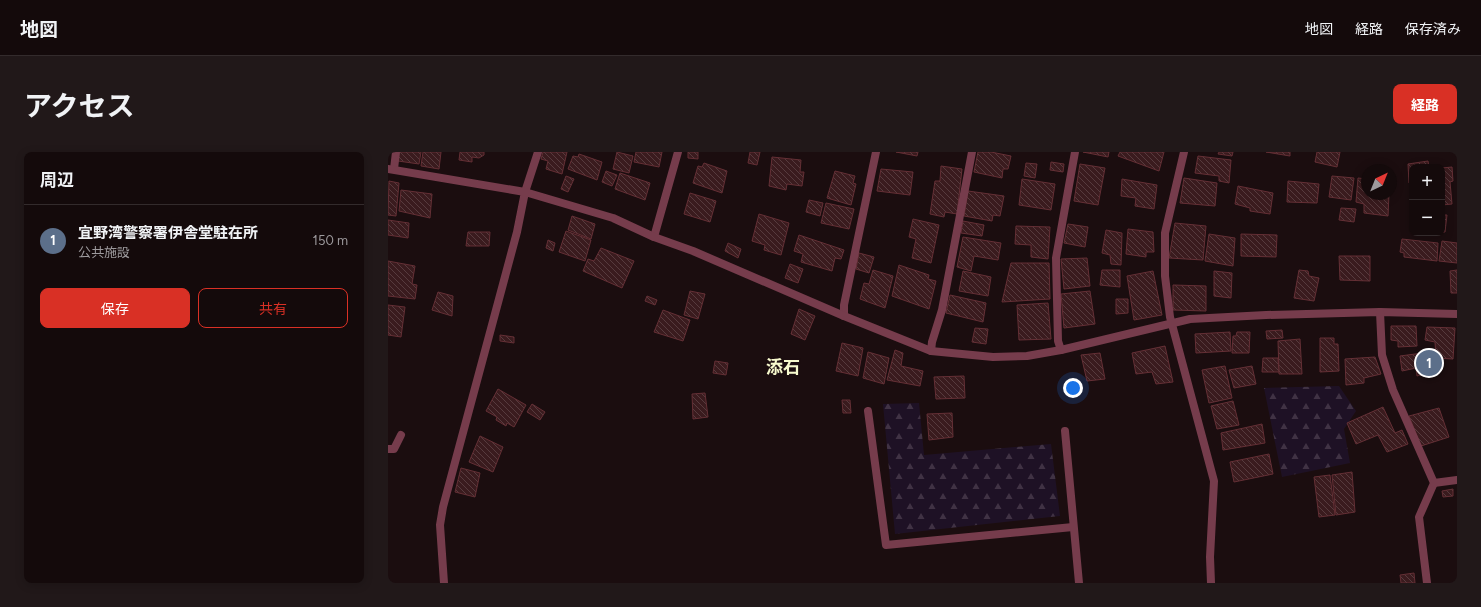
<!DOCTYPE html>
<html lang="ja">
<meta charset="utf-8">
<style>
body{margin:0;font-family:Figtree,"Noto Sans JP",sans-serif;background:#211819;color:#f1f3f6}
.controls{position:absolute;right:12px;top:12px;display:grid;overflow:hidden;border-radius:8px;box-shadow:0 2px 10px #0003}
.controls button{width:36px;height:36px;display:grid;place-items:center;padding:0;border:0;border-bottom:1px solid #332b2c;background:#140a0b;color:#f1f3f6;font:20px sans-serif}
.compass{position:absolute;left:973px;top:12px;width:36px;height:36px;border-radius:50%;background:#140a0b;box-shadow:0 2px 10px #0003;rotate:43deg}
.you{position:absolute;left:685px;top:236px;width:14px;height:14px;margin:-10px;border:3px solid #fff;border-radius:50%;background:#1a73e8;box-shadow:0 0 0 6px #1a73e833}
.badge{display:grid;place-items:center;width:26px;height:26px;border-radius:50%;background:#d93025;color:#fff;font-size:13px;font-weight:700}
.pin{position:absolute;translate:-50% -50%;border:2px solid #fff;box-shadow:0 1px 4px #0006}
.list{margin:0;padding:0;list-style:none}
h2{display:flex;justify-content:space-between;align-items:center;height:52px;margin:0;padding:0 16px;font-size:17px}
h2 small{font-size:13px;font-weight:400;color:#9d9a9d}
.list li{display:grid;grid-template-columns:26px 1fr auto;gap:12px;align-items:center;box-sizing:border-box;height:72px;padding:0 16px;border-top:1px solid #332b2c}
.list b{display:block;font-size:15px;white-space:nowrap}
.list p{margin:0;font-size:13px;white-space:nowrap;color:#9d9a9d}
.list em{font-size:13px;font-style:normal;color:#9d9a9d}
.actions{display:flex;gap:8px;padding:12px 16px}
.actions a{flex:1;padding:9px 0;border:1px solid #d93025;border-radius:8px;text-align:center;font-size:14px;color:#d93025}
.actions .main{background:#d93025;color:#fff}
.map{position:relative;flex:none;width:1069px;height:431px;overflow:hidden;border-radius:8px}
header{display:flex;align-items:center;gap:24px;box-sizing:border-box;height:56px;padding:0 20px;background:#140a0b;border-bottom:1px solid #332b2c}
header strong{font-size:19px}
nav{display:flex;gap:22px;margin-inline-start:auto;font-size:14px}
.intro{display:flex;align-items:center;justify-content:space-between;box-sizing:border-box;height:96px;padding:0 24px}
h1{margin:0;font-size:28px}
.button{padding:10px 18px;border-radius:8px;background:#d93025;color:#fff;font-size:14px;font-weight:700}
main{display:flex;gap:24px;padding:0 24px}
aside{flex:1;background:#140a0b;border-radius:8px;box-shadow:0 2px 10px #0003}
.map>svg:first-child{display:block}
.forest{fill:url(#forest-firs)}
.building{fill:url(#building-back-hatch);stroke:#642f35}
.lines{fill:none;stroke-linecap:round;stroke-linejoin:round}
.minor{stroke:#763c4c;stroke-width:8}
.tertiary{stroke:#763c4c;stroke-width:8}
.labels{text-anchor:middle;stroke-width:3.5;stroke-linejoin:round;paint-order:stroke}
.quarter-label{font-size:17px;font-weight:bold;fill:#f8face;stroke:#1b0d0f}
</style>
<header>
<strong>地図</strong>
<nav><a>地図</a><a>経路</a><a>保存済み</a></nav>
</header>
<div class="intro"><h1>アクセス</h1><a class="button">経路</a></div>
<main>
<aside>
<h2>周辺<small></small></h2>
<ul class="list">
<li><span class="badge" style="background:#5c6f8a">1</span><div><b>宜野湾警察署伊舎堂駐在所</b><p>公共施設</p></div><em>150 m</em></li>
</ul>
<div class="actions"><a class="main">保存</a><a>共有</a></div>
</aside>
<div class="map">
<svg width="1069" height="431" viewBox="0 0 1069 431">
<defs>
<pattern id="forest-firs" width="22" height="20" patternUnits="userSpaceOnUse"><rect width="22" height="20" fill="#1e1125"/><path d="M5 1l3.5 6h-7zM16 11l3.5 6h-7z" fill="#403244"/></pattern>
<pattern id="building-back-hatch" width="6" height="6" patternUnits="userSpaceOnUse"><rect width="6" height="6" fill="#3a1b1e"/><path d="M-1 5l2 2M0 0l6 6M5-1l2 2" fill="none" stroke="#573b3e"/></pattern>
</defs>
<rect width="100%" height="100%" fill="#1b0d0f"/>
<g class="forest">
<polygon points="951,234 968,259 956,277 962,311 894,325 876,236"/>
<polygon points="531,251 536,303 663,292 672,364 507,382 495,252"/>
</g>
<g class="building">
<polygon points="11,0 33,0 31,12 10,9"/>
<polygon points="35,0 53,0 51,17 33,14"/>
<polygon points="72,0 96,0 96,3 91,6 84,5 84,10 71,8"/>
<polygon points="155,0 179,0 174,22 158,17 160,9 153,7"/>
<polygon points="229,0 245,4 241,21 225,17"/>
<polygon points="248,0 274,0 271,15 246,10"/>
<polygon points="300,0 310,0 310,7 300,6"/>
<polygon points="362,0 372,0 369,13 360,11"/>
<polygon points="508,0 530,0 529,4"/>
<polygon points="590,0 603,0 623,4 620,17 615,17 614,26 586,20"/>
<polygon points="695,0 721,0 720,5"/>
<polygon points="732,0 776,0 771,19 730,4"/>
<polygon points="831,0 845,0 844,4 830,2"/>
<polygon points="878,0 902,0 902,4"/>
<polygon points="929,0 952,0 949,15 927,10"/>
<polygon points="191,2 214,10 209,28 180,17 185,4 190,5"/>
<polygon points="810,4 843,8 841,31 831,29 831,24 807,21"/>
<polygon points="384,5 413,8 412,20 416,20 414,34 399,32 398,38 381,34"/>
<polygon points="1040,9 1041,15 1024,15 1024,31 1021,31 1020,12"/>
<polygon points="663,10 676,12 675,20 662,18"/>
<polygon points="316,11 339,19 334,41 305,31 310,14 314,15"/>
<polygon points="638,11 649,12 647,26 636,24"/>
<polygon points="692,12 717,16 710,53 686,49"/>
<polygon points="553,14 574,17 569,62 557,60 556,65 542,62 547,29 552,29"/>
<polygon points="1064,15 1065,29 1062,30 1064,52 1054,53 1054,16"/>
<polygon points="493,17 525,20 522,43 489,39"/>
<polygon points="218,19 229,23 224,34 214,30"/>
<polygon points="447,19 467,24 465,31 468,32 463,53 439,46"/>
<polygon points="232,21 262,31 257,48 227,37"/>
<polygon points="178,24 186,27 180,40 173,37"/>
<polygon points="944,24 966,26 963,48 941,45"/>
<polygon points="796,26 829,31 827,54 792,51"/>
<polygon points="970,26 979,27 979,42 1001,42 1000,64 976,61 976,52 968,50"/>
<polygon points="634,27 667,32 663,58 631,53"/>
<polygon points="734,27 769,33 766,57 747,54 748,46 733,44"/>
<polygon points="1,29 11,31 8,64 0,63"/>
<polygon points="900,29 931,32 929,51 899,50"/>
<polygon points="850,34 885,41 882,62 862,59 862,56 847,52"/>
<polygon points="13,38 44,42 42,66 11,59"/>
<polygon points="580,39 616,44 612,64 605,63 604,69 576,64"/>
<polygon points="302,41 328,49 322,70 296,62"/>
<polygon points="421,48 435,51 432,64 418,60"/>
<polygon points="438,51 466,57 461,77 433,71"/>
<polygon points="953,56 968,57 966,70 951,68"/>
<polygon points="371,62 401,71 393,103 376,98 377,93 364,89"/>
<polygon points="1054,63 1059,63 1057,80 1054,80"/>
<polygon points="184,64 207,72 203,87 180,78"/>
<polygon points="525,67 551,73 543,111 524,106 528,87 521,85"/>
<polygon points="0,68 21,71 20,86 0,83"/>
<polygon points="575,69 596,73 594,84 573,81"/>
<polygon points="787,71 818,74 815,108 781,106"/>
<polygon points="680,72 700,75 697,95 676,91"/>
<polygon points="628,74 662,75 660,107 643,105 643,93 627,92"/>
<polygon points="740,77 765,80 766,100 758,100 758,105 738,102"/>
<polygon points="718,78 734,81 733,113 723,112 722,103 714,101"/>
<polygon points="178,79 203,88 197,109 171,100"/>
<polygon points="80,80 102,80 101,94 78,94"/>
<polygon points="821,82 847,86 845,114 817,109"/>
<polygon points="853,82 889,83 888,105 853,104"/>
<polygon points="411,83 456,98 453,107 447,106 444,119 413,110 415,102 406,99"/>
<polygon points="575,85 613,91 610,108 586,104 583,119 569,115"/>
<polygon points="1014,87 1050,91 1049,109 1016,105 1016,101 1012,100"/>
<polygon points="160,88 167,91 165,99 158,96"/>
<polygon points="1054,89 1069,91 1069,111 1051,109"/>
<polygon points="340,91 353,97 350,106 337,99"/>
<polygon points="213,96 246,109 234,136 195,119 200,107 206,109"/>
<polygon points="471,101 486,105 481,121 468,117"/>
<polygon points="951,104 982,104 982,129 952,128"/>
<polygon points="699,106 702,134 676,137 673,107"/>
<polygon points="0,109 27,114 24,132 29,133 27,147 0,144"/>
<polygon points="623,111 661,111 662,147 614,150"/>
<polygon points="402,112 415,117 410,131 397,126"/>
<polygon points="511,113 541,123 540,127 548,129 541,157 504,144"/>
<polygon points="485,118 505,124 497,156 472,147 476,131 481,132"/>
<polygon points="714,118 732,118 732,135 712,133"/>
<polygon points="911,118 920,119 921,124 931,126 926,149 906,146"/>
<polygon points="1069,118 1069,141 1063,141 1062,119"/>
<polygon points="575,119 603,125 600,144 571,139"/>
<polygon points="765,119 774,163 746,168 739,124"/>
<polygon points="826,119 844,121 843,146 826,144"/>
<polygon points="785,133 818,134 818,159 785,158"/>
<polygon points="302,139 317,142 310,167 296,163"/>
<polygon points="702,139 707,172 676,176 673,142"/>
<polygon points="50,140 65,144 64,164 44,158"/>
<polygon points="562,143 598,151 595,170 558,161"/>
<polygon points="259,144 269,148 267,153 257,149"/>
<polygon points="728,147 740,147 740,161 728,162"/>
<polygon points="660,151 663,187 631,188 629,153"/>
<polygon points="0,153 17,155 13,185 0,183"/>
<polygon points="411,157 427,164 417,188 403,182"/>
<polygon points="275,158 302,168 295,189 266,180"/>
<polygon points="1003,174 1028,174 1029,194 1010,195 1010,189 1003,188"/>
<polygon points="1039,175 1067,176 1065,207 1048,206 1047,190 1037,188"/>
<polygon points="587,176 600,177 598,192 584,190"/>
<polygon points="894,178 895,186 879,187 878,179"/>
<polygon points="842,180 843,199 808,201 807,182"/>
<polygon points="849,180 862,180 861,201 844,201 845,184 848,184"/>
<polygon points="112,183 126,185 126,191 112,189"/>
<polygon points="932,186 946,186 946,192 950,192 951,219 932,220"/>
<polygon points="912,187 914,222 891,222 890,189"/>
<polygon points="454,191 475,196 470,224 448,219"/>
<polygon points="777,194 785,230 768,232 764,220 748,222 744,201"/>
<polygon points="507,198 515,201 513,214 535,219 532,234 499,228"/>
<polygon points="480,200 501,206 496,232 475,226"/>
<polygon points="1042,200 1046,219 1029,224 1028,216 1014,219 1012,204"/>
<polygon points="712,201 717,227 699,229 693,203"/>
<polygon points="987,205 993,222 976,226 976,231 958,233 957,207"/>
<polygon points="875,206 890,206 891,220 874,220"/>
<polygon points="327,209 340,211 338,223 325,221"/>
<polygon points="837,214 844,246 821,251 814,218"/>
<polygon points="864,214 868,232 846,236 841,218"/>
<polygon points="576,224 577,246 548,247 546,225"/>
<polygon points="110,237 138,253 126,275 119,271 118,274 108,268 109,265 98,259"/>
<polygon points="317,241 320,265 305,267 304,242"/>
<polygon points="454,248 462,248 463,261 455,261"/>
<polygon points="845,249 851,273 829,277 823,254"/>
<polygon points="144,252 157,260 152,268 139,260"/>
<polygon points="995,255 1007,281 1014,278 1020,292 999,300 990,283 968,292 959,271"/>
<polygon points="1051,256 1061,285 1033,294 1021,264"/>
<polygon points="564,261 565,285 541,288 539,262"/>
<polygon points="874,272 877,291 835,298 833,281"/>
<polygon points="92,284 115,295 105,320 81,310"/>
<polygon points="881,302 885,322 846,330 842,310"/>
<polygon points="73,316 92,321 87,345 67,340"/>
<polygon points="964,320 967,360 948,363 944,323"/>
<polygon points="942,323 947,363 931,365 926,325"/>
<polygon points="1065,337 1065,344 1055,345 1054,339"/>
<polygon points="1026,421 1027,431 1013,431 1012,423"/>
</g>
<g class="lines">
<g class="minor">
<polyline points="796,0 777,81 777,124 782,165 826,329 822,405 823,431"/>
<polyline points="6,17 8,0"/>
<polyline points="266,85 290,0"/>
<polyline points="456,164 456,153 488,0"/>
<polyline points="673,198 670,189 668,106 687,0"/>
<polyline points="543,199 544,190 554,158 584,0"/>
<polyline points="0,297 6,297 13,283"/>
<polyline points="56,431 52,373 55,355 129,80 137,40 150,0"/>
</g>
<g class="tertiary">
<polyline points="0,17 137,40 225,66 266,85 305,99 456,164 543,199 605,205 639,204 673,198 802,167 878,163 992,160 1069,162"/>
<polyline points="992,160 994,203 1005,238 1046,331 1031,365 1039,431"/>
<polyline points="480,259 498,393 685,375"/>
<polyline points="677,279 691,431"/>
<polyline points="1046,331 1069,328"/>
</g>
</g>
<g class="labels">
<g class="quarter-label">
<text x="395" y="221">添石</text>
</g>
</g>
</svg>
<div class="controls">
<button>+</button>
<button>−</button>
</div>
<svg class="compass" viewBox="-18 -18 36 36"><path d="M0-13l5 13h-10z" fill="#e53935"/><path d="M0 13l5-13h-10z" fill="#9d9a9d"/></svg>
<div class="you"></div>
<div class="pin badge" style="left:1041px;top:211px;background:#5c6f8a">1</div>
</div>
</main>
